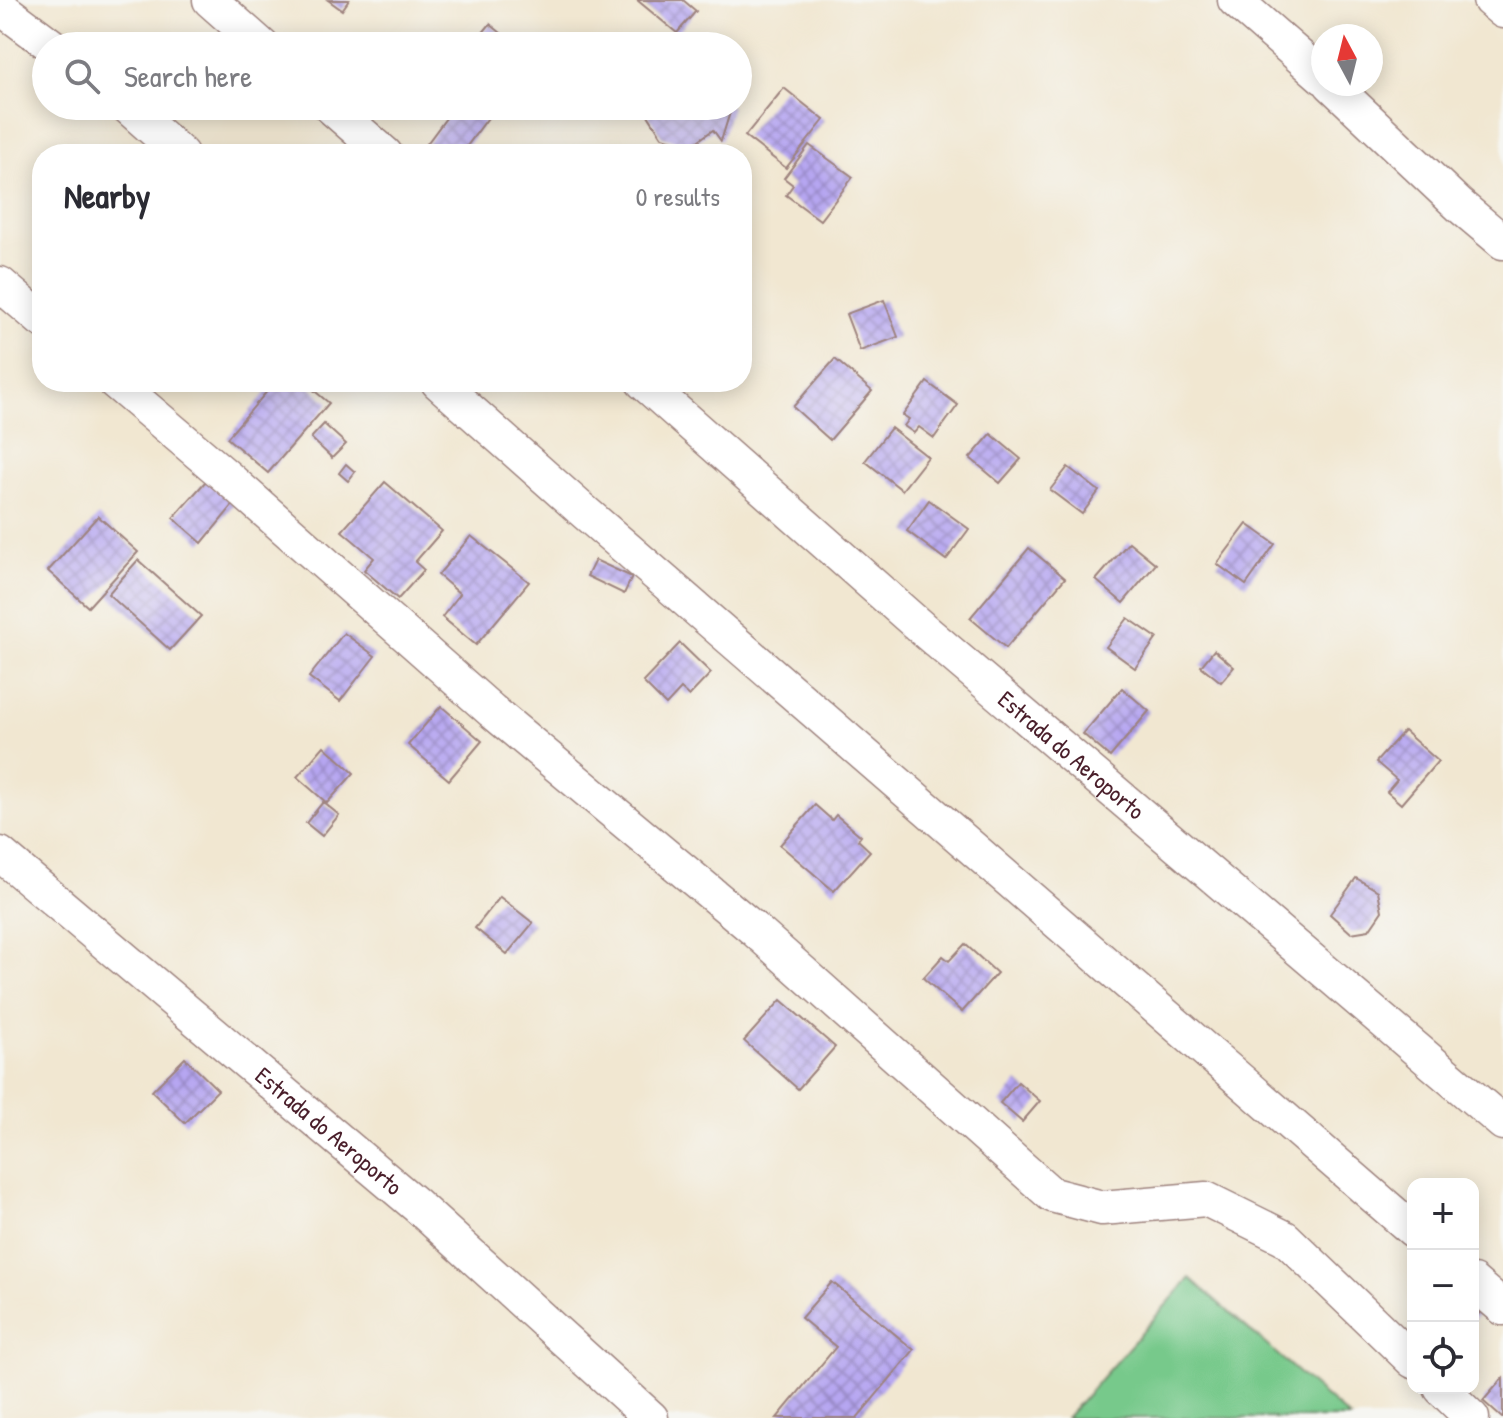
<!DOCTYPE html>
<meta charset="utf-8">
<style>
body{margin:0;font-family:"Patrick Hand",sans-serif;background:#f7f7f7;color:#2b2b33}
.controls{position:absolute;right:24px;bottom:24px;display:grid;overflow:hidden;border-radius:16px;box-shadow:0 4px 20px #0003}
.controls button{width:72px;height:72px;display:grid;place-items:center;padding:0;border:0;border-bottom:2px solid #e1e1e2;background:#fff;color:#2b2b33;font:40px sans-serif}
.compass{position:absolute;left:1311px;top:24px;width:72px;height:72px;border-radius:50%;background:#fff;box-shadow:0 4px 20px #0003;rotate:353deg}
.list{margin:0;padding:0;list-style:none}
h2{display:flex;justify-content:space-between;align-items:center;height:104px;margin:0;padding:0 32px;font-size:34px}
h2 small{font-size:26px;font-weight:400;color:#7c7c81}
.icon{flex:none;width:44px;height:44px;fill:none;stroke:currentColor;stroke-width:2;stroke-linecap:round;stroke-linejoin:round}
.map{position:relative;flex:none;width:1503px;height:1418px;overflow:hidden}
.search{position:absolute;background:#fff;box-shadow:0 4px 20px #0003;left:32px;top:32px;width:720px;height:88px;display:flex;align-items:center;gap:20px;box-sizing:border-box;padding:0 28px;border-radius:44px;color:#7c7c81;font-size:30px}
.panel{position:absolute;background:#fff;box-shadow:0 4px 20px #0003;left:32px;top:144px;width:720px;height:248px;border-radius:32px}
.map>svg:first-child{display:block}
.pitch{fill:#77c98b;stroke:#60745b;stroke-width:2}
.building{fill:url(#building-cross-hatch)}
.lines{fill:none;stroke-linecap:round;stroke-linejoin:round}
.minor-casing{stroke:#9e837e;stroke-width:37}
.minor{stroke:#fff;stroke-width:34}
.labels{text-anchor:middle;stroke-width:6;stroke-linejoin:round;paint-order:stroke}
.street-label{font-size:24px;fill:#4a1f2b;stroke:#f6f6f2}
</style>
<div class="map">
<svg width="1503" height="1418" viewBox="0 0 1503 1418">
<defs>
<pattern id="building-cross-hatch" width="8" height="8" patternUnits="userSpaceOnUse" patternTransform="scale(2)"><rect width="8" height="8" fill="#b6a6f1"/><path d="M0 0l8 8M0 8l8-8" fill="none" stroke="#9687c3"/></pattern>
</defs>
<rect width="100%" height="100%" fill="#f6f6f2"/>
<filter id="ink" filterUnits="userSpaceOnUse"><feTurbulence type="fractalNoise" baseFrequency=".0125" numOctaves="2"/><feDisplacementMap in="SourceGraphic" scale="16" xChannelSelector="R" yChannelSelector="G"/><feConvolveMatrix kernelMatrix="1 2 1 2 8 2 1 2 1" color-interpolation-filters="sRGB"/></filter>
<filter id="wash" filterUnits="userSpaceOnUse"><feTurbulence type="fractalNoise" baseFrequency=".006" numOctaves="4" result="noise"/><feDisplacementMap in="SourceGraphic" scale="32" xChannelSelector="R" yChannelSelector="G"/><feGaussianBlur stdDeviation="1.8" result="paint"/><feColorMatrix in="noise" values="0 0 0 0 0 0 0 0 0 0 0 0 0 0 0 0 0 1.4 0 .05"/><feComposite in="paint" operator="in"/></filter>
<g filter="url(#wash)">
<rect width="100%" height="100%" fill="#f1e7d1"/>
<polygon class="pitch" points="1190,1278 1350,1418 1066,1418"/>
<g id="blocks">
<g class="building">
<polygon points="328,0 349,0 342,10"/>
<polygon points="637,0 683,0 696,11 677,33"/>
<polygon points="490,24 512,42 508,46 472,46"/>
<polygon points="784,88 824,120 786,168 745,136"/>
<polygon points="455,106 486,106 493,111 461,154 439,154 426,145"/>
<polygon points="650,106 732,106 721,141 713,130 692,145 662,137 648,115"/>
<polygon points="809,145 853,177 820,220 786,195 793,185 784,178"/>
<polygon points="884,300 898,337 860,351 846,314"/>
<polygon points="835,359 872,391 830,440 793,407"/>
<polygon points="275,382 304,382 329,403 268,473 227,438"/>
<polygon points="927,382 958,405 934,438 919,427 914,433 904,426 909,419 903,415"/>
<polygon points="324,424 346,444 332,458 311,438"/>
<polygon points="891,428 928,457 902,490 865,461"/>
<polygon points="991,434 1021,459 1000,483 970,458"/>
<polygon points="346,464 355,472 348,481 339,473"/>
<polygon points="1068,467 1099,491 1082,514 1050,490"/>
<polygon points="206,481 234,504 202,543 173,518"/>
<polygon points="385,482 442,531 415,562 424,570 398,599 364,570 374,558 342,531"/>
<polygon points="929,500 969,529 946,560 907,531"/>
<polygon points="98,516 138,552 88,607 48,571"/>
<polygon points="1247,524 1275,544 1246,585 1217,564"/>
<polygon points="471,536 529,582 476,645 442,617 460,594 438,575"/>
<polygon points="1129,542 1156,564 1123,603 1096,580"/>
<polygon points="1029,548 1065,578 1006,648 970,618"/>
<polygon points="138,560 201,616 170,650 108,594"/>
<polygon points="595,560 632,577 624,594 587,576"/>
<polygon points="1128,618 1157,638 1135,668 1106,647"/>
<polygon points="344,633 375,656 340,701 309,677"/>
<polygon points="680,643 711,673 689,696 681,689 666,705 643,682"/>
<polygon points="1214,650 1234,667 1221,682 1201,666"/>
<polygon points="1122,688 1149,711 1110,757 1083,734"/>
<polygon points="441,706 482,741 449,780 408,745"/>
<polygon points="1404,731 1438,761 1401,804 1387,792 1397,780 1376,762"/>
<polygon points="324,746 354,773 327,803 297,777"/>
<polygon points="323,802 339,815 322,836 306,823"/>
<polygon points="815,805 832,820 836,815 861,836 858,840 870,851 834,891 780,845"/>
<polygon points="1356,878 1378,891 1382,911 1369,930 1351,933 1330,914"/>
<polygon points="500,897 533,923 507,954 475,928"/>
<polygon points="965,944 997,973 962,1012 923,978 943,956 949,961"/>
<polygon points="781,1000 835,1047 798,1089 744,1041"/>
<polygon points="185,1058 218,1090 185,1123 152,1091"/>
<polygon points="1018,1082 1040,1101 1022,1122 1000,1103"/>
<polygon points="832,1282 914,1350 857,1418 777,1418 836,1347 801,1318"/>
<polygon points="1473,1292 1487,1303 1473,1321"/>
<polygon points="1503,1378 1503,1418 1502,1418 1483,1401"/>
</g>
</g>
</g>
<g filter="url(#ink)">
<use href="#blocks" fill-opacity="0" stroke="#9e837e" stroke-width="2"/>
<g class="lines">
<defs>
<g id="minor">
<polyline points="210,0 262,46"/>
<polyline points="1235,0 1323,77"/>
<polyline points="1490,0 1503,11"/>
<polyline points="0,7 52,46"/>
<polyline points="1331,84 1459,205 1503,242"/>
<polyline points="127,106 181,154"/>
<polyline points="330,106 385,154"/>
<polyline points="0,284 42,320"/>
<polyline points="115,382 227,477 492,711 755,930 1052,1195 1102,1208 1206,1199 1285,1238 1413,1361"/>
<polyline points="438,382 581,509 1413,1230"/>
<path id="s1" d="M 643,382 L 925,631 L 1503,1123"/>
<path id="s2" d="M 0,854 L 416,1205 L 651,1418"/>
<polyline points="1473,1282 1503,1308"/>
<polyline points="1441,1388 1472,1418"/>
</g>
</defs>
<use href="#minor" class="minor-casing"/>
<use href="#minor" class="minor"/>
</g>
</g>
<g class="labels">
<g class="street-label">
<text dy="8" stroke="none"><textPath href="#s1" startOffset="568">Estrada do Aeroporto</textPath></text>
<text dy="8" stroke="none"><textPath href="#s2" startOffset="430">Estrada do Aeroporto</textPath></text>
</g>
</g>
</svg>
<div class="controls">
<button>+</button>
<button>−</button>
<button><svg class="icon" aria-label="locate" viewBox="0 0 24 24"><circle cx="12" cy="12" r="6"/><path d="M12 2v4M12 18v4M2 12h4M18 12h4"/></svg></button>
</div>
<svg class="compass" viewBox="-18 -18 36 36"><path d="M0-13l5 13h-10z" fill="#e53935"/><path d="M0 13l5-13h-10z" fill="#7c7c81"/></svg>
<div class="search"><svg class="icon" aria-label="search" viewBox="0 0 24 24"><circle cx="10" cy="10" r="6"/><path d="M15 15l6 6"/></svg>Search here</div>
<section class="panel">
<h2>Nearby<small>0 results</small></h2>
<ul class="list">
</ul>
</section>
</div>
